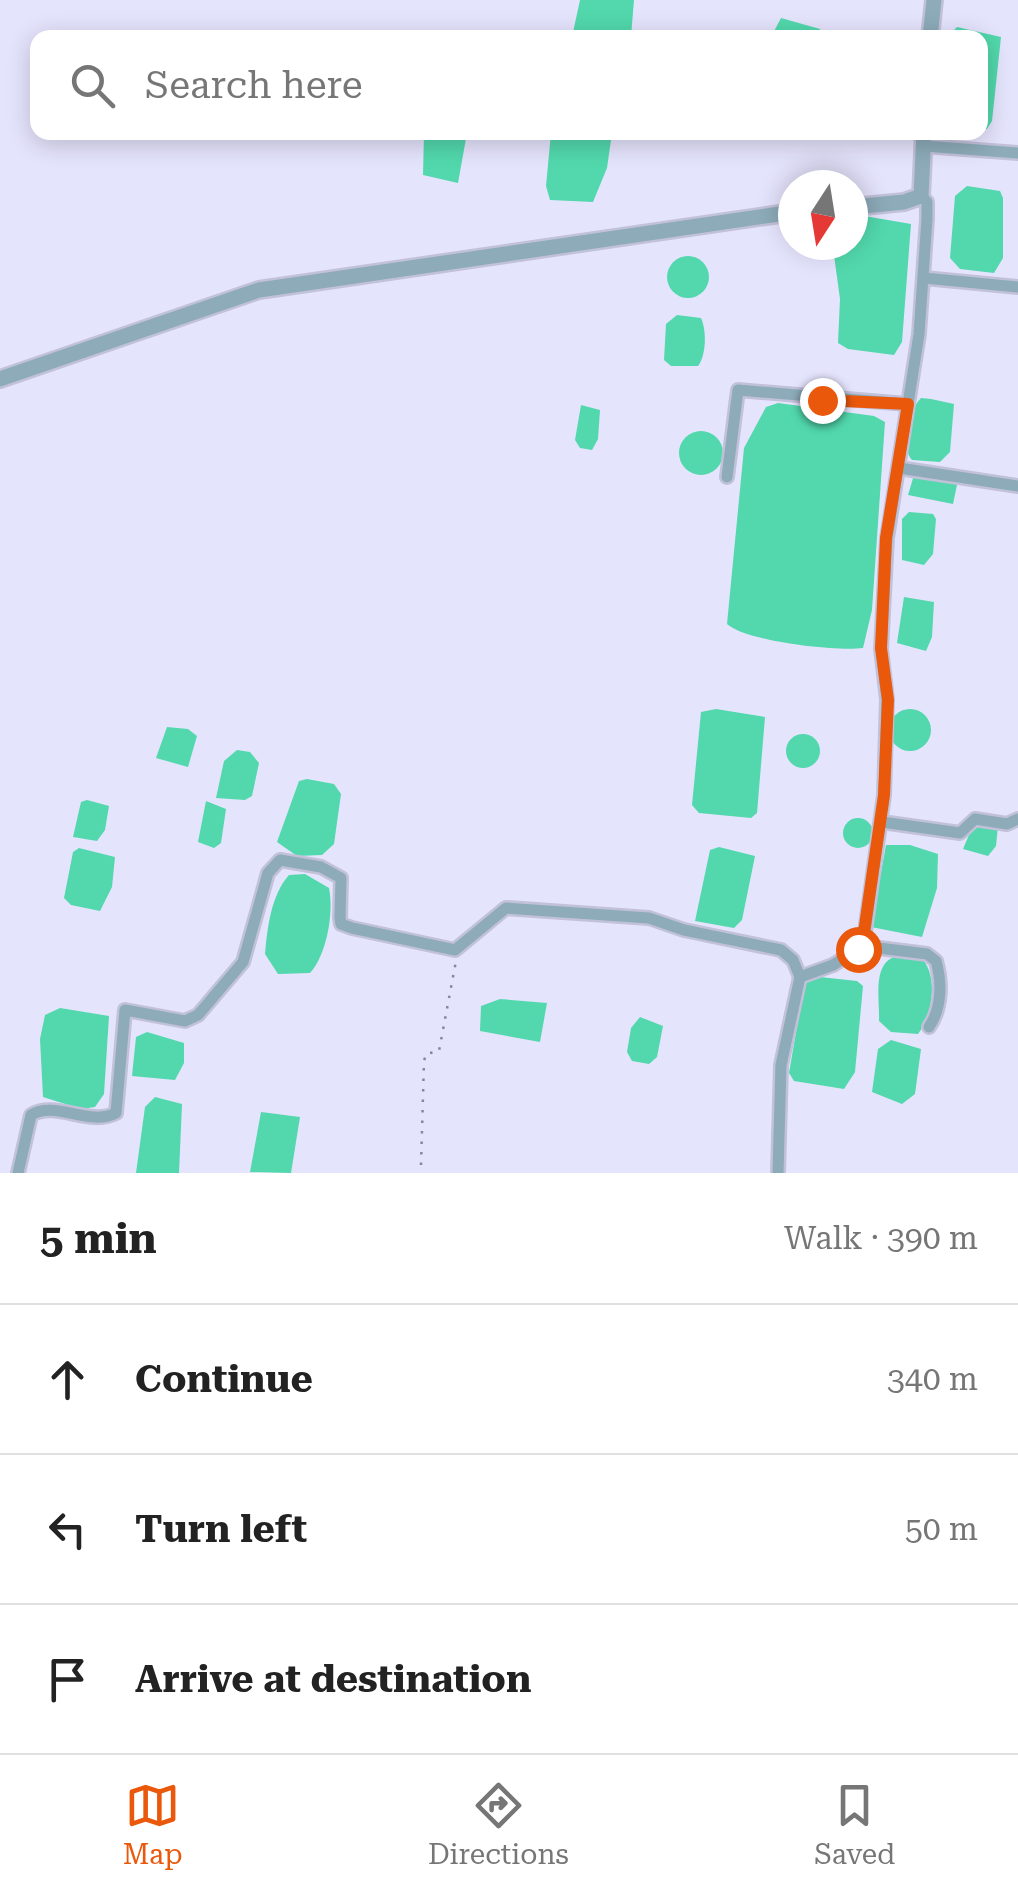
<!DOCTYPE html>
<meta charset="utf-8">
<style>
body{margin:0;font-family:"Roboto Serif",serif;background:#f2f2f2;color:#222}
.compass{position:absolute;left:778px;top:170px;width:90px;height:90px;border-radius:50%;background:#fff;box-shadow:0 5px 25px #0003;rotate:192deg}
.stop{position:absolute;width:30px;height:30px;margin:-22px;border:8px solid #ea580c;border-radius:50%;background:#fff}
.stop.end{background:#ea580c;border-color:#fff;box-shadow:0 2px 10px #0008}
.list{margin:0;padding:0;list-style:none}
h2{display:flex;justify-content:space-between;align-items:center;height:130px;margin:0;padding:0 40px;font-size:42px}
h2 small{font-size:32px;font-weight:400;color:#767676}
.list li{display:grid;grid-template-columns:65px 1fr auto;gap:30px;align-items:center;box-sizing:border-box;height:150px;padding:0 40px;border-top:2px solid #e0e0e0}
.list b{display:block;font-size:38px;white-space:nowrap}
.list em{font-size:32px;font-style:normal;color:#767676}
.icon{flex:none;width:55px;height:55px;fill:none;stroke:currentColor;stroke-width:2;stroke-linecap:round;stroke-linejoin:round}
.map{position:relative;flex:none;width:1018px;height:1173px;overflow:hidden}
.search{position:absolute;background:#fff;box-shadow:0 5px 25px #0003;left:30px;right:30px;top:30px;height:110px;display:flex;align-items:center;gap:25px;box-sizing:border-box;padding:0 35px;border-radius:20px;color:#767676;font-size:38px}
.sheet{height:580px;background:#fff}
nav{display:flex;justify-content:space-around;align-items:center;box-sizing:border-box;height:140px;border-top:2px solid #e0e0e0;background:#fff;font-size:28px;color:#767676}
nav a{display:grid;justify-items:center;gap:5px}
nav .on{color:#ea580c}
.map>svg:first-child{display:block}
.water{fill:#52d8ac}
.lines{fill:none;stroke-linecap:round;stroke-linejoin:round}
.minor-casing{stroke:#c2c1da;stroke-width:16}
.tertiary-casing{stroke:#c2c1da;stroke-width:20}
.path{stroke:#87859e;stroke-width:2.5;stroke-dasharray:2.5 8;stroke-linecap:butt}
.minor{stroke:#8dabb9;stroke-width:11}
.tertiary{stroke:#8dabb9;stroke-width:15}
.route{stroke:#ea580c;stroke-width:12}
</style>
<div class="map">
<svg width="1018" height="1173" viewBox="0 0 1018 1173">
<rect width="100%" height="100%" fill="#e5e4fd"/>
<g class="water">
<polygon points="580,0 634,0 631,37 572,37"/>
<polygon points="781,18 820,29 819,37 771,37"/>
<polygon points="957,27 1001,37 992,121 987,129 981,129 980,38 947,37"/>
<polygon points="424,133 467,133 458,183 423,175"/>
<polygon points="551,133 612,133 607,168 593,202 550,200 546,186"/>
<polygon points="967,186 1000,191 1003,198 1003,258 994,273 960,269 950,258 955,196"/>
<polygon points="853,214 911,224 902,342 894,355 848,349 838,343 840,299 833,248 853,245"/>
<circle cx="688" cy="277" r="21"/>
<path d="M 677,315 L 701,318 C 707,331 706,356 698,366 L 671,366 L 664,360 L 666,324 Z"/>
<path d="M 931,399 L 954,404 L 950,452 L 940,462 L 912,460 C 900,448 909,409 921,398 Z"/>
<path d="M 778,403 L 874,416 L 885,422 L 872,610 L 863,648 C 837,652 745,641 727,624 L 744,448 L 766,407 Z"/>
<polygon points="581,405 600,410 598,439 592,450 580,448 575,440"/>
<circle cx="701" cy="453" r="22"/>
<polygon points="914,475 958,480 953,504 908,495"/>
<polygon points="909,512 933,514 936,519 933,554 924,565 902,560 902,519"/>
<polygon points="904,597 934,602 932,637 926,651 897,643"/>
<circle cx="910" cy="730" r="21"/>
<polygon points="716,709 765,717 757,813 751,818 699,813 692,805 701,712"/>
<polygon points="167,727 188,729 197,736 188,767 156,758"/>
<circle cx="803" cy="751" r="17"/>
<polygon points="237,750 250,752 259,763 252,796 245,800 216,798 224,761"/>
<polygon points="307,779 334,784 341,794 334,844 322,855 297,856 277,842 299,781"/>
<polygon points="87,800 109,806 105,830 97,841 73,837 81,802"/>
<polygon points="206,801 226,809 221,843 214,848 198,842"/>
<circle cx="858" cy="833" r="15"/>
<polygon points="974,823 998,826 996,846 988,856 963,849"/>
<polygon points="886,845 910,845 938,854 937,888 922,937 871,927"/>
<polygon points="719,847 755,856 742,920 734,928 695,921 710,850"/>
<polygon points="79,848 115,857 112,887 100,911 71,905 64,898 73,852"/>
<path d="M 305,874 L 329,888 C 334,912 327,954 310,973 L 278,974 L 265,954 C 267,929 271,895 289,875 Z"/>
<path d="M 899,956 L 924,961 C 938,980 932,1016 918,1034 L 891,1032 L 879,1021 C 880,999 871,960 899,956 Z"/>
<polygon points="820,977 857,981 863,986 855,1072 844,1089 794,1081 789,1073 804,986 810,978"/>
<polygon points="500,999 547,1003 540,1042 480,1031 481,1006"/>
<polygon points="60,1008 109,1016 104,1094 95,1107 81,1109 43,1097 40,1039 45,1015"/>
<polygon points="640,1017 663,1026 657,1057 649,1064 632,1061 627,1052 631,1028"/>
<polygon points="147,1032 184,1043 184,1063 175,1080 132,1076 136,1037"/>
<polygon points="891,1040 921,1049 915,1094 902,1104 872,1092 878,1049"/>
<polygon points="155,1097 182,1104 179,1173 136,1173 145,1107"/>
<polygon points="261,1112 300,1117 291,1173 250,1172"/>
</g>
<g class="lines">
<defs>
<g id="minor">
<polyline points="924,146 1018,153"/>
<polyline points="924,278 1018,287"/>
<polyline points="899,468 1018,486"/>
<polyline points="727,477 738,390 907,404"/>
<polyline points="882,822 960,833 975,819 1007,824 1018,819"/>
<polyline points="863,946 884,795 887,699 881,649 887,538 919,334 927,219 927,202 921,196"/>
<path d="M 18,1173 L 31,1115 C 56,1100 89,1127 116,1113 L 125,1010 L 185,1021 L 198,1015 L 243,962 L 268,873 L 280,860 L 321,867 L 341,878 L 340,918 L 341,924 L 352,928 L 455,950 L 506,908 L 649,918 L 684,930 L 781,950 L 793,960 L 800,977"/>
<path d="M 778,1173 L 781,1065 L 800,977 L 833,965 L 863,946 L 927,954 L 936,961 C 942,982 942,1008 929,1027"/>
</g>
<g id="tertiary">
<polyline points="930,38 934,0"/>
<polyline points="853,207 904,202 921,196 924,132"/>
<polyline points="0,379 259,290 793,212"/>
</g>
</defs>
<use href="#minor" class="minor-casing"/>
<use href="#tertiary" class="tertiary-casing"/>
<polyline class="path" points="421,1165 424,1061 426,1054 439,1051 456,961"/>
<use href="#minor" class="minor"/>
<use href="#tertiary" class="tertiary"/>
</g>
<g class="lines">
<polyline class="route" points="822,400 908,404 886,538 881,648 888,700 884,795 862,946 858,949"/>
</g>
</svg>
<svg class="compass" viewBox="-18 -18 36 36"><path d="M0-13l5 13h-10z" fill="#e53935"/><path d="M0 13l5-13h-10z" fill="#767676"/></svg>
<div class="stop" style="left:858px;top:949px"></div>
<div class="stop end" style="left:822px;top:400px"></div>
<div class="search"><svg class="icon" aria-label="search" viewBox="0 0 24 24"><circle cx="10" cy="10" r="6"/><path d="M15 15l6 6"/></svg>Search here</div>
</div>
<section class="sheet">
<h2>5 min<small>Walk · 390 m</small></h2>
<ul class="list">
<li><svg class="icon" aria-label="ahead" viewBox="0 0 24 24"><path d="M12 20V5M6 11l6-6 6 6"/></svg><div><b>Continue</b></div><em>340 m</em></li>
<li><svg class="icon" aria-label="left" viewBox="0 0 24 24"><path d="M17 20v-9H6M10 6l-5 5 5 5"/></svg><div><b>Turn left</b></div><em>50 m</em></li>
<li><svg class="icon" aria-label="arrive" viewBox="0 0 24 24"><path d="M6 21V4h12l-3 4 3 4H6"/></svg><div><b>Arrive at destination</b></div></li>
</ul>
</section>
<nav>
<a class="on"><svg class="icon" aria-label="map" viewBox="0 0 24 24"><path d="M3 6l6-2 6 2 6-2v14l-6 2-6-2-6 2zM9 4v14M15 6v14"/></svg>Map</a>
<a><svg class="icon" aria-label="directions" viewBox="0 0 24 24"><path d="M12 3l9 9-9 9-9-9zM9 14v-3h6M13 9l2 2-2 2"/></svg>Directions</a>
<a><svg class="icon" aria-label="saved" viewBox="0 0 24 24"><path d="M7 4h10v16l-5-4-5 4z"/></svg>Saved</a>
</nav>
